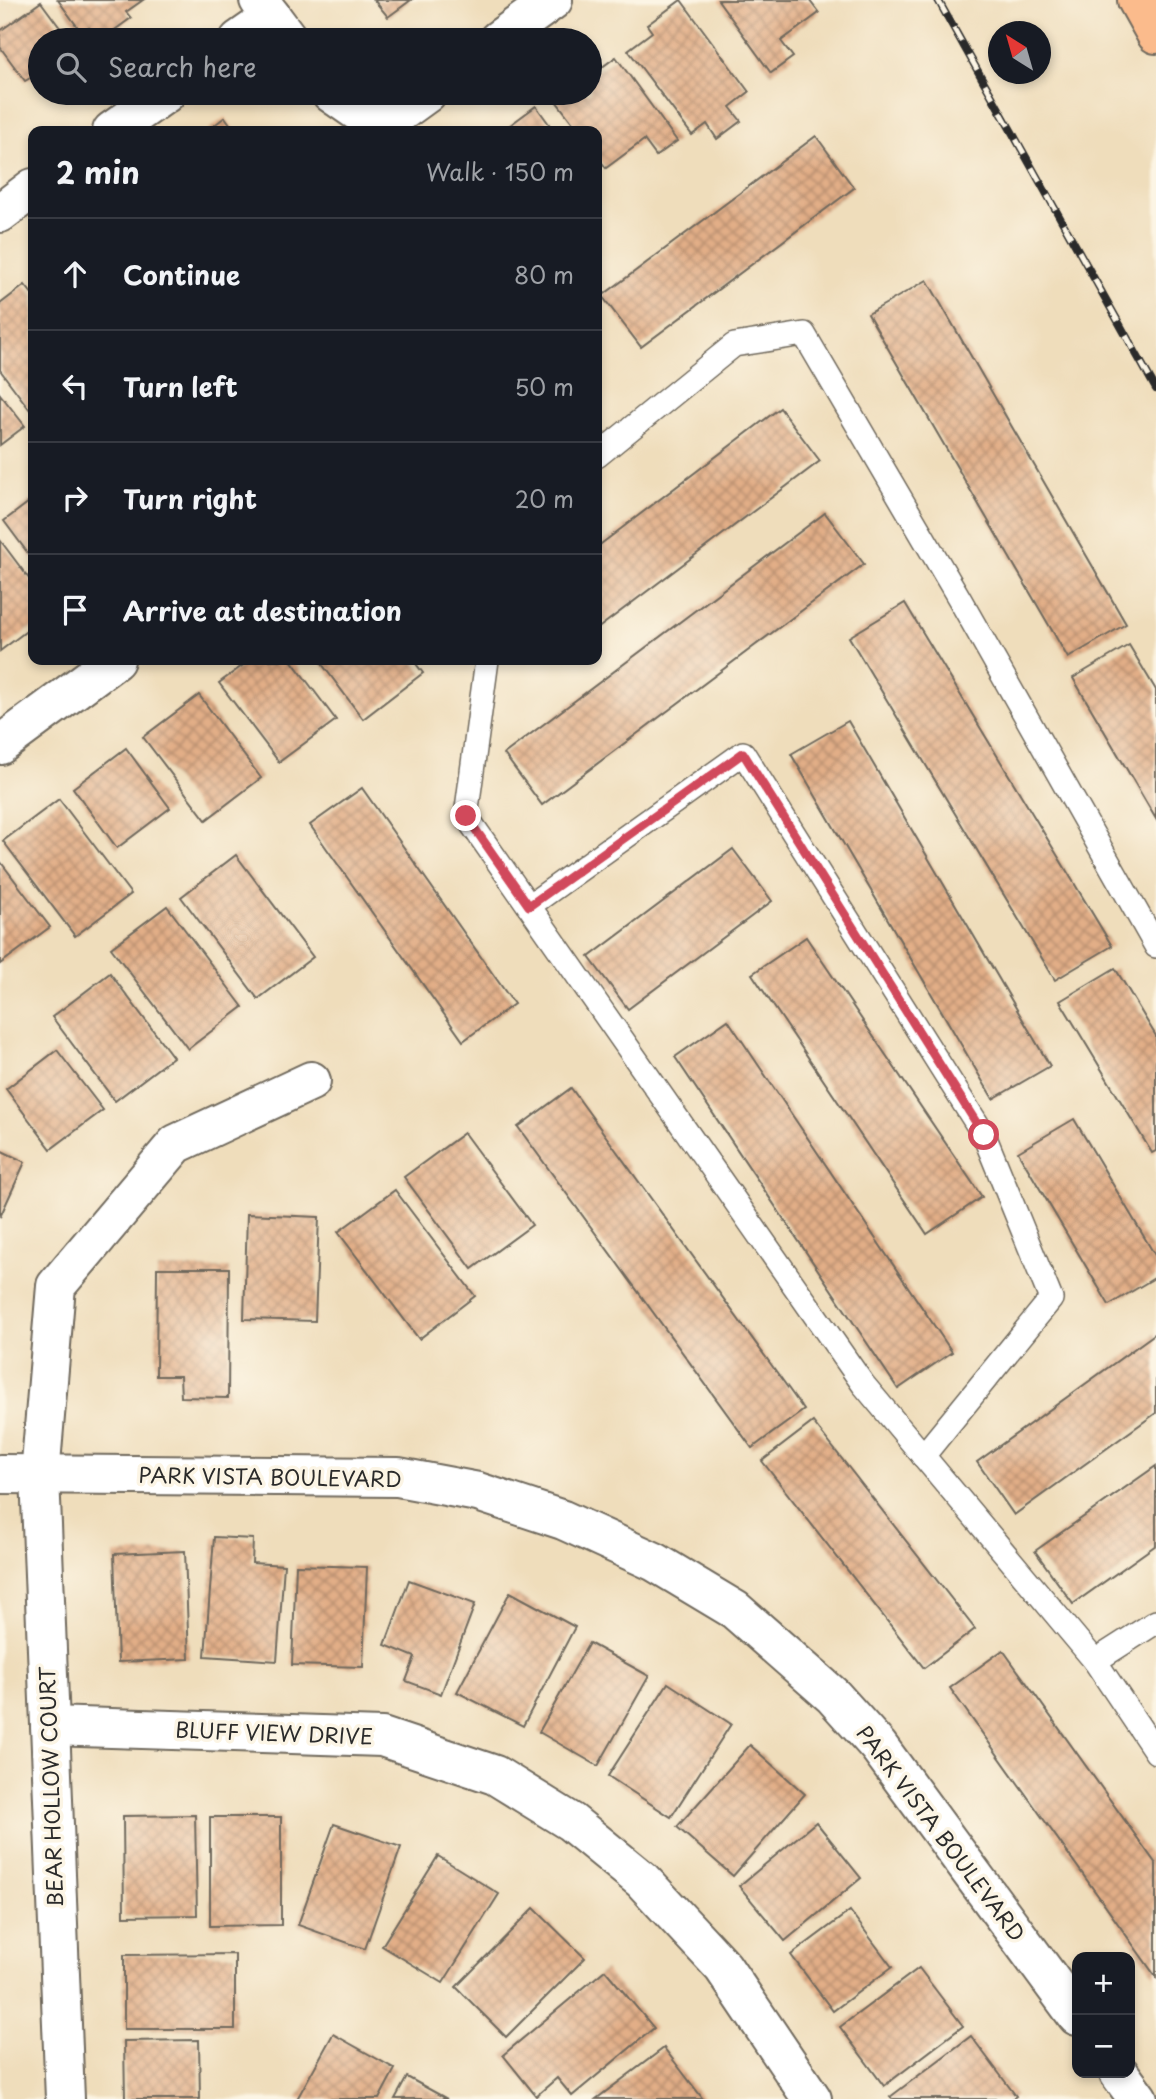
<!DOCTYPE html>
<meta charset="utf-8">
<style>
body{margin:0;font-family:"Playpen Sans",sans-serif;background:#20242c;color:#f1f3f6}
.controls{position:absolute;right:21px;bottom:21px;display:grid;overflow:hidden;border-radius:14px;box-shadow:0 4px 10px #0003}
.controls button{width:63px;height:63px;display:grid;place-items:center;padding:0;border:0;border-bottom:2px solid #363941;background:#171b24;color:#f1f3f6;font:35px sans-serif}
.compass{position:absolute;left:988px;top:21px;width:63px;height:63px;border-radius:50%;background:#171b24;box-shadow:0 4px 10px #0003;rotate:323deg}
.stop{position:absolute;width:21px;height:21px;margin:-16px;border:5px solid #d1495b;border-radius:50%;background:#fff}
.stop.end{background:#d1495b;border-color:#fff;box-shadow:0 2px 7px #0008}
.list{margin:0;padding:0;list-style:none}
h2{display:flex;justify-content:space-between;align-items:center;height:91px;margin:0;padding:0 28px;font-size:30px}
h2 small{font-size:23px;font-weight:400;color:#9ea1a6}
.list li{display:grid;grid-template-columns:46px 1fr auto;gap:21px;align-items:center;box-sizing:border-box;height:112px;padding:0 28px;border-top:2px solid #363941}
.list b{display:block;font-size:26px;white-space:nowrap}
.list em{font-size:23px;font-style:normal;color:#9ea1a6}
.icon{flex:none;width:38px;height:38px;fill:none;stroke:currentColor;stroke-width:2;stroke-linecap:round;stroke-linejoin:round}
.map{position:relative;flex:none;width:1156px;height:2099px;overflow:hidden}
.search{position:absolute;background:#171b24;box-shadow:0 4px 10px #0003;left:28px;top:28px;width:574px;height:77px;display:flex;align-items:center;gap:18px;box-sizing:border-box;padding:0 24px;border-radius:38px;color:#9ea1a6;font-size:26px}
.panel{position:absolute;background:#171b24;box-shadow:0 4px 10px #0003;left:28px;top:126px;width:574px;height:539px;border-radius:14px}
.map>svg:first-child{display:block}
.building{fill:url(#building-cross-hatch)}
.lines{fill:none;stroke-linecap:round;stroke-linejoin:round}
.service-casing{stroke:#70695d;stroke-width:26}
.minor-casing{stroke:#70695d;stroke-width:42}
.tertiary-casing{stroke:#70695d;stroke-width:42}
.primary-casing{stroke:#70695d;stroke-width:42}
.service{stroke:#fff;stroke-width:23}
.minor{stroke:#fff;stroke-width:38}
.tertiary{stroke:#fff;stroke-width:38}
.primary{stroke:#fbbb8c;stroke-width:38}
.rail-casing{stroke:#2b2b2b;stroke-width:8}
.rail{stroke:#fcf5e5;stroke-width:5;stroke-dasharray:16;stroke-linecap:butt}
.route{stroke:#d1495b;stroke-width:9}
.labels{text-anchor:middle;stroke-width:7;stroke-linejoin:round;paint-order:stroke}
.street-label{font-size:21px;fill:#2b2b2b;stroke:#fcf5e5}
</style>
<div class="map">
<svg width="1156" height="2099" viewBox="0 0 1156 2099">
<defs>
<pattern id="building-cross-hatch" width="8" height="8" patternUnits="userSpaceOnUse" patternTransform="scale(1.75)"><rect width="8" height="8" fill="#e2ae87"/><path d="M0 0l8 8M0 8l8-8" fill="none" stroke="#b78e6f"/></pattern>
</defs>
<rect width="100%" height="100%" fill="#fcf5e5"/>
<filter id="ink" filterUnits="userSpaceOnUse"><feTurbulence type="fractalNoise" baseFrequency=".0143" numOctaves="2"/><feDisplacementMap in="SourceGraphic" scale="14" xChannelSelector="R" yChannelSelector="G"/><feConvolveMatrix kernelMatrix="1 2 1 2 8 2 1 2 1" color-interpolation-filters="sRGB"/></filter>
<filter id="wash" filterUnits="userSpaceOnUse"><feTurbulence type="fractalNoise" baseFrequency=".00686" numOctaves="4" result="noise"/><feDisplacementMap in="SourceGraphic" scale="28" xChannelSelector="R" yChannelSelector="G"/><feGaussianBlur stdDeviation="1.57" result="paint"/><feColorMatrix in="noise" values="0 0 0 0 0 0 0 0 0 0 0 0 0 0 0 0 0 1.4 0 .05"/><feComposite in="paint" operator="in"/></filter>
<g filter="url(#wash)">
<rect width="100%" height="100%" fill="#efddbb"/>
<g id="blocks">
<g class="building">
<polygon points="58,0 143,0 126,12 131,18 101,40 97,40 89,28 82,33"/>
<polygon points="374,0 411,0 388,17"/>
<polygon points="681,0 749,92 730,107 741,121 717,139 707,124 692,135 628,50 652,32 647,25"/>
<polygon points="718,0 809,0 819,13 781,41 793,57 771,73"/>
<polygon points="41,2 69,40 40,40 40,82 37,84 32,77 25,81 0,47 0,31"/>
<polygon points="616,57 677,141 656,156 644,140 606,168 597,156 597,131 579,131 550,93 590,93 590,76"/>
<polygon points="536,106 554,131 502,131"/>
<polygon points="225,117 235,131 207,131"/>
<polygon points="816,136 854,188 641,347 602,296"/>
<polygon points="927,280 1126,624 1068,658 868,314"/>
<polygon points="25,285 33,295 33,408 30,410 0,370 0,304"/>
<polygon points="0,394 25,426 0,445"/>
<polygon points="780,408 820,461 597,629 597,547"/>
<polygon points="33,499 33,560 4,521"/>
<polygon points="825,513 864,564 542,805 504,754"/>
<polygon points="0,540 33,584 33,626 0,651"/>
<polygon points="905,603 1112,946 1055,980 849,637"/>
<polygon points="1129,645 1156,690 1156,819 1073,678"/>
<polygon points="250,660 291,660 336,720 279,762 219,683"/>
<polygon points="319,660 413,660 423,673 363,719"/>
<polygon points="199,695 261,778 206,820 143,737"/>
<polygon points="848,721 1050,1066 993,1099 791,754"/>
<polygon points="126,748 170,808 117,848 73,788"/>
<polygon points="362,788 514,1004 463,1041 310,825"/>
<polygon points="59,799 131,894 75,936 3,841"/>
<polygon points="733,849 772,901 628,1009 589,957"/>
<polygon points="236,855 313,957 258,999 181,897"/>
<polygon points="0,861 50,927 0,964"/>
<polygon points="167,906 243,1007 188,1049 111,948"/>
<polygon points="806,937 982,1197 927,1234 752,974"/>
<polygon points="1115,968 1156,1036 1156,1151 1152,1153 1060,1001"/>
<polygon points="110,973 173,1057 115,1101 52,1017"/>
<polygon points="728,1020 952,1352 898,1389 675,1057"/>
<polygon points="57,1050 103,1110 51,1149 6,1089"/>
<polygon points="571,1088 804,1410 752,1448 518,1127"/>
<polygon points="1074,1119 1156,1257 1156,1277 1109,1305 1018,1152"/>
<polygon points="464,1133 532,1225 472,1269 404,1177"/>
<polygon points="0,1150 25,1162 0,1217"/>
<polygon points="395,1190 475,1296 419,1339 338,1232"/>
<polygon points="247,1214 319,1217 315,1321 244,1319"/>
<polygon points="157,1268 229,1268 228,1398 181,1397 180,1376 156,1376"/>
<polygon points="1156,1333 1156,1413 1014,1515 977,1462"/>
<polygon points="813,1422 975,1629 924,1668 762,1461"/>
<polygon points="1156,1466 1156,1545 1073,1604 1035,1551"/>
<polygon points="214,1537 253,1539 252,1563 284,1565 277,1661 205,1656"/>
<polygon points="185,1551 189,1659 118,1662 114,1554"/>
<polygon points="296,1565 367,1567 363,1667 292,1665"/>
<polygon points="409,1580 475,1604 441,1694 406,1681 415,1657 385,1645"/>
<polygon points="510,1592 575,1627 523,1726 457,1692"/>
<polygon points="589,1643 649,1676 598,1766 539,1732"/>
<polygon points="1003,1650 1156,1864 1156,1977 950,1688"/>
<polygon points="668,1683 731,1724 671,1817 608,1776"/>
<polygon points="750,1745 805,1794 733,1876 677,1827"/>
<polygon points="195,1815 197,1915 124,1916 123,1816"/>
<polygon points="210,1817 281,1817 281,1925 210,1926"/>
<polygon points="816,1822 861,1878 785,1941 739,1886"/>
<polygon points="334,1824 401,1847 365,1949 298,1925"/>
<polygon points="438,1856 499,1894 443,1983 382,1946"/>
<polygon points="534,1908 585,1958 506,2037 456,1987"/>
<polygon points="850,1911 892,1967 833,2011 791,1955"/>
<polygon points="235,1954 235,2029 124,2029 124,1955"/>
<polygon points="919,1968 963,2026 884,2086 840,2027"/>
<polygon points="605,1970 654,2028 572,2096 557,2078 536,2096 503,2055"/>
<polygon points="333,2034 395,2069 379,2099 297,2099"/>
<polygon points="971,2036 1016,2096 1012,2099 892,2099 890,2097"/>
<polygon points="199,2040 200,2099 125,2099 124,2041"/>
<polygon points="664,2048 703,2099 596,2099"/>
<polygon points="407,2077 447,2099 395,2099"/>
</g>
</g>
</g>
<g filter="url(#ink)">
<use href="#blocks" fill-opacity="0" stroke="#70695d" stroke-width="2"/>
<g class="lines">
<defs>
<g id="service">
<polyline points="597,456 734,345 804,334 959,598 1156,946"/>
<polyline points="487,660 466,816 863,1384 1095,1661 1156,1752"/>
<polyline points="529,906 743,753 984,1135 1051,1299 923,1456"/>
<polyline points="1095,1661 1156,1622"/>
</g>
<g id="minor">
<polyline points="259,0 289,40"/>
<polyline points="239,40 272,17"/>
<polyline points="498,40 553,0"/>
<polyline points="331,93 380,127 427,93"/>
<polyline points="112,131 166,93"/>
<polyline points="0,213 33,188"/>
<polyline points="0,745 115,660"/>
<polyline points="50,1726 382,1737 495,1775 571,1822 642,1880 723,1967 812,2099"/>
<polyline points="65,2099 40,1475 56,1286 176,1144 311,1081"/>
</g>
<g id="tertiary">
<polyline points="0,1474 398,1477 478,1492 563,1520 655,1562 735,1610 833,1696 878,1746 1077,2016"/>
<polyline points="1119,2073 1138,2099"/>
</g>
<polyline id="primary" points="1137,0 1156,34"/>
</defs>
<use href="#service" class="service-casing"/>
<use href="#minor" class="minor-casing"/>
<use href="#tertiary" class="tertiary-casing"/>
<use href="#primary" class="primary-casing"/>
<use href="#service" class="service"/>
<use href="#minor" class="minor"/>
<use href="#tertiary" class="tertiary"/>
<use href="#primary" class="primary"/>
<defs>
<polyline id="rail" points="938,0 1156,389"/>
</defs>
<use href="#rail" class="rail-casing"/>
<use href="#rail" class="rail"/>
</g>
</g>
<g class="lines" filter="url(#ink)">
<polyline class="route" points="466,816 529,906 743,753 984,1135"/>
</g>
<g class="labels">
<g class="street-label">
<text transform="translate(270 1478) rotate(1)" y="7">PARK VISTA BOULEVARD</text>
<text transform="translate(274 1734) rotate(2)" y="7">BLUFF VIEW DRIVE</text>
<text transform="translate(52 1787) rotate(-92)" y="7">BEAR HOLLOW COURT</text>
<text transform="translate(940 1834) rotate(53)" y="7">PARK VISTA BOULEVARD</text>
</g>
</g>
</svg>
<div class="controls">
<button>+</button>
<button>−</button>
</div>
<svg class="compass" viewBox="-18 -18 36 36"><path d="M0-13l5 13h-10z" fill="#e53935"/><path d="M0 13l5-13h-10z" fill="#9ea1a6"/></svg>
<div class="stop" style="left:984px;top:1135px"></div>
<div class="stop end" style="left:466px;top:816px"></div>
<div class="search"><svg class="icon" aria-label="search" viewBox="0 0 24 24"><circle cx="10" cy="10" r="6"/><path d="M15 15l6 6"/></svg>Search here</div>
<section class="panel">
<h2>2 min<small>Walk · 150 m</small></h2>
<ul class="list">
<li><svg class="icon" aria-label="ahead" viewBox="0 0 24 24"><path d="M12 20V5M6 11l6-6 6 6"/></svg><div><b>Continue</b></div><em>80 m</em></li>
<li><svg class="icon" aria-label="left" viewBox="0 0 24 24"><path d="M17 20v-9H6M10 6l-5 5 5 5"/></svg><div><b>Turn left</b></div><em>50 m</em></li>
<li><svg class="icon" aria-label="right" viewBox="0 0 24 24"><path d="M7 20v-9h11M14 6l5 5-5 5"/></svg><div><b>Turn right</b></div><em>20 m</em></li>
<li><svg class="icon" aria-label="arrive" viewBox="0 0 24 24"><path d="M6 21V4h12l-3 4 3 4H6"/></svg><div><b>Arrive at destination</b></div></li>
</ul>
</section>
</div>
